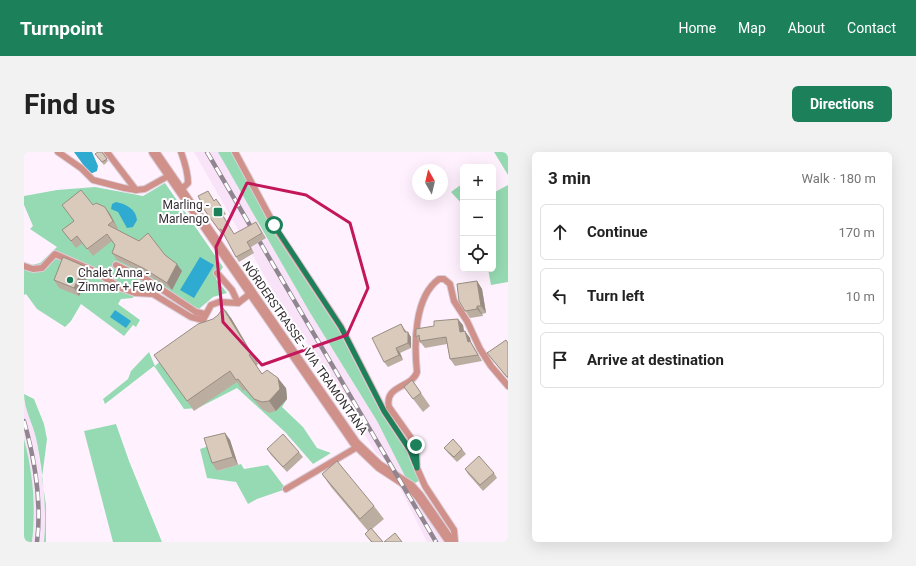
<!DOCTYPE html>
<meta charset="utf-8">
<style>
body{margin:0;font-family:Roboto,sans-serif;background:#f2f2f2;color:#222}
.controls{position:absolute;right:12px;top:12px;display:grid;overflow:hidden;border-radius:6px;box-shadow:0 4px 16px #0002}
.controls button{width:36px;height:36px;display:grid;place-items:center;padding:0;border:0;border-bottom:1px solid #e0e0e0;background:#fff;color:#222;font:20px sans-serif}
.compass{position:absolute;left:388px;top:12px;width:36px;height:36px;border-radius:50%;background:#fff;box-shadow:0 4px 16px #0002;rotate:352deg}
.stop{position:absolute;width:12px;height:12px;margin:-9px;border:3px solid #1c815b;border-radius:50%;background:#fff}
.stop.end{background:#1c815b;border-color:#fff;box-shadow:0 1px 4px #0008}
.list{margin:0;padding:0;list-style:none}
h2{display:flex;justify-content:space-between;align-items:center;height:52px;margin:0;padding:0 16px;font-size:17px}
h2 small{font-size:13px;font-weight:400;color:#767676}
.list li{display:grid;grid-template-columns:26px 1fr auto;gap:12px;align-items:center;box-sizing:border-box;height:56px;margin:0 8px 8px;padding:0 8px;border:1px solid #e0e0e0;border-radius:6px}
.list b{display:block;font-size:15px;white-space:nowrap}
.list em{font-size:13px;font-style:normal;color:#767676}
.icon{flex:none;width:22px;height:22px;fill:none;stroke:currentColor;stroke-width:2;stroke-linecap:round;stroke-linejoin:round}
.map{position:relative;flex:none;width:484px;height:390px;overflow:hidden;border-radius:6px}
header{display:flex;align-items:center;gap:24px;box-sizing:border-box;height:56px;padding:0 20px;background:#1c815b;color:#fff}
header strong{font-size:19px}
nav{display:flex;gap:22px;margin-inline-start:auto;font-size:14px}
.intro{display:flex;align-items:center;justify-content:space-between;box-sizing:border-box;height:96px;padding:0 24px}
h1{margin:0;font-size:28px}
.button{padding:10px 18px;border-radius:6px;background:#1c815b;color:#fff;font-size:14px;font-weight:700}
main{display:flex;gap:24px;padding:0 24px}
aside{flex:1;background:#fff;border-radius:6px;box-shadow:0 4px 16px #0002}
.map>svg:first-child{display:block}
.built{fill:#f9e3f8}
.green{fill:#96dab3}
.water{fill:#2faad0}
.lines{fill:none;stroke-linecap:round;stroke-linejoin:round}
.lane-casing{stroke:#dbcfda;stroke-width:8}
.street-casing{stroke:#dbcfda;stroke-width:12}
.lane{stroke:#d1918b;stroke-width:6}
.street{stroke:#d1918b;stroke-width:10}
.rail-casing{stroke:#8f868f;stroke-width:4.5}
.rail{stroke:#fff;stroke-width:3;stroke-dasharray:9;stroke-linecap:butt}
.wall{fill:#bbaea1}
.shaded-wall{fill:#998d83}
.building{fill:#dacabb;stroke:#998d83}
.route{stroke:#1c815b;stroke-width:5}
.marked{fill:none;stroke:#c2185b;stroke-width:3;stroke-linejoin:round}
.poi-dot{fill:#1c815b;stroke:#fff;stroke-width:1.5}
.labels{text-anchor:middle;stroke-width:4;stroke-linejoin:round;paint-order:stroke}
.poi-label{font-size:12px;fill:#352f35;stroke:#fff;text-anchor:end}
.street-label{font-size:12px;fill:#352f35;stroke:#fff}
</style>
<header>
<strong>Turnpoint</strong>
<nav><a>Home</a><a>Map</a><a>About</a><a>Contact</a></nav>
</header>
<div class="intro"><h1>Find us</h1><a class="button">Directions</a></div>
<main>
<div class="map">
<svg width="484" height="390" viewBox="0 0 484 390">
<rect width="100%" height="100%" fill="#fff2fe"/>
<g class="built">
<polygon points="170,0 194,0 285,159 353,269 400,360 421,390 403,390 363,310 352,301 273,175 270,176"/>
<polygon points="0,249 12,286 18,326 21,352 20,390 8,390 10,367 7,319 0,287"/>
</g>
<g class="green">
<polygon points="194,0 211,0 254,80 317,175 345,230 386,298 398,327 386,334 353,269 285,159"/>
<polygon points="470,0 484,0 484,23"/>
<polygon points="141,31 199,115 192,127 203,141 189,145 175,157 111,129 109,146 97,147 94,152 116,168 112,175 109,173 100,184 57,152 47,169 41,175 13,157 2,142 0,143 0,110 8,113 16,111 33,95 6,77 9,74 0,53 0,44 33,38 71,35 119,44"/>
<polygon points="438,32 439,33 439,53 427,40"/>
<polygon points="484,33 484,130 467,133 464,117 469,117 469,41"/>
<polygon points="202,158 234,212 232,214 245,232 262,236 263,247 258,255 279,275 293,296 307,301 289,312 261,280 213,236 174,256 160,257 130,214 81,252 79,247 104,227 107,219 125,200 131,214 173,176 181,175"/>
<path d="M 0,242 L 10,247 L 20,272 L 23,287 L 18,326 L 22,353 L 22,390 L 20,390 C 23,356 19,320 12,286 C 9,272 0,257 0,242 Z"/>
<polygon points="92,272 105,309 138,390 89,390 60,279"/>
<path d="M 0,287 C 9,320 12,356 8,390 L 0,390 Z"/>
<polygon points="185,294 193,319 217,312 220,317 244,313 262,337 233,347 224,352 212,330 183,326 176,297"/>
</g>
<g class="water">
<polygon points="50,0 68,0 74,14 73,19 66,22"/>
<path d="M 92,50 C 102,52 112,57 113,68 L 109,75 L 103,76 L 94,60 L 87,57 L 88,52 Z"/>
<polygon points="176,105 190,113 170,146 156,138"/>
<polygon points="91,158 107,169 102,176 86,165"/>
</g>
<g class="lines">
<defs>
<g id="lane">
<polyline points="34,0 57,16 69,28 100,36 112,38 121,37 146,23"/>
<polyline points="83,0 112,38"/>
<polyline points="211,0 254,80 317,175 360,259 386,298 391,311"/>
<path d="M 156,39 L 164,31 C 164,20 161,11 157,0"/>
<polyline points="92,113 122,127 172,160 181,162"/>
<polyline points="0,114 9,117 18,116 31,102 68,118 97,136 111,141 129,142 167,165 179,168 187,153 195,150 214,151 227,141"/>
<polyline points="193,121 208,138 214,151"/>
<polyline points="262,337 335,294"/>
<path d="M 431,390 L 430,378 L 401,334 L 393,316 L 392,293 L 365,255 C 360,233 388,236 393,220 C 390,192 390,145 415,127 L 420,127 L 426,132 L 430,149 L 443,169 L 456,197 L 467,214 L 484,234"/>
</g>
<polyline id="street" points="130,0 331,291 355,314 387,335 395,344 427,390"/>
</defs>
<use href="#lane" class="lane-casing"/>
<use href="#street" class="street-casing"/>
<use href="#lane" class="lane"/>
<use href="#street" class="street"/>
<defs>
<g id="rail">
<polyline points="183,0 412,390"/>
<path d="M 0,269 C 11,308 18,349 13,390"/>
</g>
</defs>
<use href="#rail" class="rail-casing"/>
<use href="#rail" class="rail"/>
</g>
<g class="wall">
<polygon points="78,0 84,9 80,13 73,5"/>
<polygon points="192,47 202,62 199,64 210,82 235,75 242,86 227,95 230,101 215,110 212,105 200,82 198,83 179,56"/>
<polygon points="38,53 69,53 86,62 94,77 93,78 141,103 158,119 148,138 124,123 93,108 88,101 91,93 88,89 69,104 59,91 52,96 38,78 50,69"/>
<polygon points="65,122 55,144 35,136 30,128"/>
<polygon points="453,129 458,137 462,161 458,162 459,164 446,166 435,149"/>
<polygon points="207,166 234,212 232,214 238,222 262,236 263,247 252,259 245,261 238,257 221,238 219,239 213,230 170,259 130,203"/>
<polygon points="439,173 440,180 446,186 447,191 458,209 431,214 426,207 423,192 401,196 397,191 396,191 392,185 392,177"/>
<polygon points="381,177 382,180 387,185 387,196 376,201 379,208 364,215 360,210"/>
<polygon points="484,191 484,227 463,201"/>
<polygon points="388,228 406,254 399,260 380,235"/>
<polygon points="201,281 206,288 214,313 193,319 188,311"/>
<polygon points="420,296 438,297 442,302 433,310 424,301"/>
<polygon points="243,297 275,300 279,305 263,320 247,303"/>
<polygon points="441,317 470,321 473,326 459,339 444,322"/>
<polygon points="298,322 350,354 360,367 348,377 359,390 347,390 341,382 344,379 307,335"/>
</g>
<g class="shaded-wall">
<polygon points="81,55 86,62 94,77 89,69"/>
<polygon points="153,112 158,119 148,138 143,131"/>
<polygon points="60,114 65,122 55,144 50,136"/>
<polygon points="453,129 458,137 462,161 457,154"/>
<polygon points="453,154 458,162 459,164 453,157"/>
<polygon points="199,156 207,166 234,212 227,201"/>
<polygon points="434,167 439,173 441,186 436,180"/>
<polygon points="377,172 384,183 384,180 387,185 387,196 384,191"/>
<polygon points="441,179 446,186 447,191 458,209 444,190"/>
<polygon points="372,196 376,201 379,208 375,203"/>
<polygon points="254,226 262,236 263,247 252,259 245,249"/>
<polygon points="201,281 206,288 214,313 209,305"/>
</g>
<g class="building">
<polygon points="74,0 78,0 83,7 78,10 71,2"/>
<polygon points="57,38 69,53 72,51 81,55 89,69 84,73 115,89 124,81 141,103 153,112 143,131 119,116 88,101 91,93 83,82 63,97 53,84 47,89 38,78 50,69 38,53"/>
<polygon points="184,39 190,49 192,47 199,57 196,59 210,82 232,70 238,81 223,90 227,97 212,105 197,77 195,78 179,56 180,55 174,44"/>
<polygon points="39,105 60,114 50,136 30,128"/>
<polygon points="453,129 457,154 453,154 453,157 441,159 435,149 433,132"/>
<polygon points="199,156 227,201 225,203 238,222 243,218 254,226 256,237 245,249 238,250 230,247 214,227 212,228 206,219 163,249 130,203 174,172 189,167 194,163"/>
<polygon points="434,167 436,180 441,179 444,190 446,189 454,203 426,207 422,185 396,189 395,183 392,185 392,177 410,174 410,169"/>
<polygon points="377,172 381,180 384,180 384,191 372,196 375,203 360,210 348,186"/>
<polygon points="482,188 484,191 484,224 483,225 463,201"/>
<polygon points="388,228 397,241 389,247 380,235"/>
<polygon points="201,281 209,305 188,311 180,286"/>
<polygon points="259,282 275,300 259,315 243,297"/>
<polygon points="429,287 438,297 430,305 420,296"/>
<polygon points="455,304 470,321 456,333 441,317"/>
<polygon points="313,309 350,354 336,367 298,322"/>
<polygon points="347,376 359,390 348,390 341,382"/>
<polygon points="371,381 378,390 360,390"/>
</g>
<g class="lines">
<polyline class="route" points="250,73 317,175 360,259 386,298 393,316 392,293"/>
</g>
<path class="marked" d="M 223,31 L 282,43 L 326,71 L 344,136 L 323,183 L 238,213 L 199,170 L 192,95 Z"/>
<g class="poi-dot">
<rect x="189" y="55" width="10" height="10" rx="2"/>
<circle cx="46" cy="128" r="4"/>
</g>
<g class="labels">
<g class="poi-label">
<text x="185" y="57">Marling -<tspan x="185" dy="14">Marlengo</tspan></text>
<text x="54" y="125" text-anchor="start">Chalet Anna -<tspan x="54" dy="14">Zimmer + FeWo</tspan></text>
</g>
<g class="street-label">
<text transform="translate(281 196) rotate(55)" y="4">NÖRDERSTRASSE - VIA TRAMONTANA</text>
</g>
</g>
</svg>
<div class="controls">
<button>+</button>
<button>−</button>
<button><svg class="icon" aria-label="locate" viewBox="0 0 24 24"><circle cx="12" cy="12" r="6"/><path d="M12 2v4M12 18v4M2 12h4M18 12h4"/></svg></button>
</div>
<svg class="compass" viewBox="-18 -18 36 36"><path d="M0-13l5 13h-10z" fill="#e53935"/><path d="M0 13l5-13h-10z" fill="#767676"/></svg>
<div class="stop" style="left:250px;top:73px"></div>
<div class="stop end" style="left:392px;top:293px"></div>
</div>
<aside>
<h2>3 min<small>Walk · 180 m</small></h2>
<ul class="list">
<li><svg class="icon" aria-label="ahead" viewBox="0 0 24 24"><path d="M12 20V5M6 11l6-6 6 6"/></svg><div><b>Continue</b></div><em>170 m</em></li>
<li><svg class="icon" aria-label="left" viewBox="0 0 24 24"><path d="M17 20v-9H6M10 6l-5 5 5 5"/></svg><div><b>Turn left</b></div><em>10 m</em></li>
<li><svg class="icon" aria-label="arrive" viewBox="0 0 24 24"><path d="M6 21V4h12l-3 4 3 4H6"/></svg><div><b>Arrive at destination</b></div></li>
</ul>
</aside>
</main>
